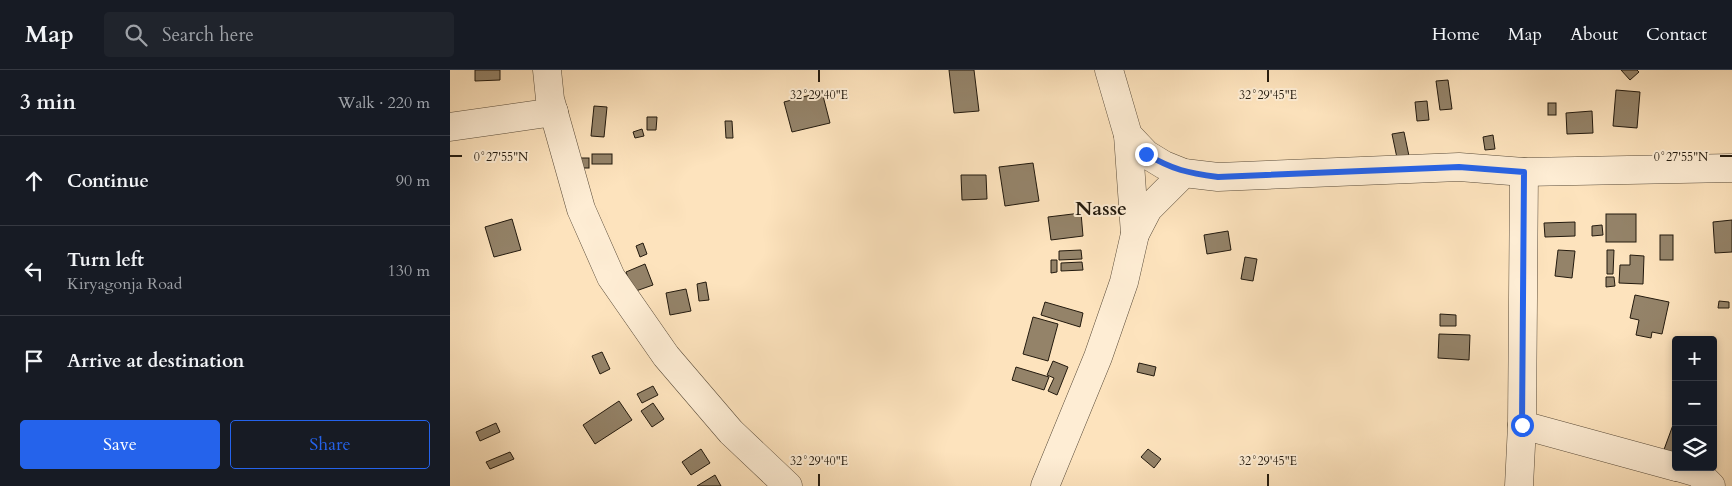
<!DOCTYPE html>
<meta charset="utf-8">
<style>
body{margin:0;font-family:Cardo,serif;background:#20242c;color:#f1f3f6}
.controls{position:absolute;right:15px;bottom:15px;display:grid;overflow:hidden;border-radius:5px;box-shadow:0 2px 8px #0003}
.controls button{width:45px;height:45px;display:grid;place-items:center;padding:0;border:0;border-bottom:1px solid #363941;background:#171b24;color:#f1f3f6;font:25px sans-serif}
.stop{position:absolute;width:15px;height:15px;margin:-11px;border:4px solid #2563eb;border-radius:50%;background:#fff}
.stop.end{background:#2563eb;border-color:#fff;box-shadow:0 1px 5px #0008}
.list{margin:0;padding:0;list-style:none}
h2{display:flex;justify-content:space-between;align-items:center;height:65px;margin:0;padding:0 20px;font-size:21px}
h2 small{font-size:16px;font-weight:400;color:#9ea1a6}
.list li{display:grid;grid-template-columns:32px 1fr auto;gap:15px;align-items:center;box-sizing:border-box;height:90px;padding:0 20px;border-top:1px solid #363941}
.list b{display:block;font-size:19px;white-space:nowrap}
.list p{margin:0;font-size:16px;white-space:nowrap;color:#9ea1a6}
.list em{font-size:16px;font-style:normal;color:#9ea1a6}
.actions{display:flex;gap:10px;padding:15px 20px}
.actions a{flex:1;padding:11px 0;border:1px solid #2563eb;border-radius:5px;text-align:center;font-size:18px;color:#2563eb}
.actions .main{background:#2563eb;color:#fff}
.icon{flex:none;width:28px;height:28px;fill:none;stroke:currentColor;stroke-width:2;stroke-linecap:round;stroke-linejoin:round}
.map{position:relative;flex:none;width:1282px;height:416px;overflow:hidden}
header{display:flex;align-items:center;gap:30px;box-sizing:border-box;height:70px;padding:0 25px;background:#171b24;border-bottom:1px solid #363941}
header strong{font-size:24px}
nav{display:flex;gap:28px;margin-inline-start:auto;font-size:18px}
.search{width:350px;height:45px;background:#20242c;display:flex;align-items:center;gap:12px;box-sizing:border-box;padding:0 18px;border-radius:5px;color:#9ea1a6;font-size:19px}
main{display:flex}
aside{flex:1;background:#171b24}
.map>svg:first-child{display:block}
.building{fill:#948369;stroke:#231a0e}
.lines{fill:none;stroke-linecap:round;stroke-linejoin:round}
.minor-casing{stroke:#5a4c3a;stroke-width:29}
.minor{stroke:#feedd4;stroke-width:28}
.route{stroke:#2563eb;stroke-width:6}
.ticks{fill:none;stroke:#231a0e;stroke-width:2}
.labels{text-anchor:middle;stroke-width:4;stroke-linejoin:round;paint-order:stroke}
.quarter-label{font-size:20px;font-weight:bold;fill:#231a0e;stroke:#feedd4}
.ticks-label{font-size:12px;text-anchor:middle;fill:#231a0e;stroke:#feedd4;stroke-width:4;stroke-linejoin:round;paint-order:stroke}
</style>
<header>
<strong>Map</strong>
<div class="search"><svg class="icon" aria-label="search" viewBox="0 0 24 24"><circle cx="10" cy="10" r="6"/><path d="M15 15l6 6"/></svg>Search here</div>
<nav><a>Home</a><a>Map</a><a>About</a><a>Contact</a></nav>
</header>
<main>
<aside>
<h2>3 min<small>Walk · 220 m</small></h2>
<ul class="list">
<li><svg class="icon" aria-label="ahead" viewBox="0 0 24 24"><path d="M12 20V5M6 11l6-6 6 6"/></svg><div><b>Continue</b></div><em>90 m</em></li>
<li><svg class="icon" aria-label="left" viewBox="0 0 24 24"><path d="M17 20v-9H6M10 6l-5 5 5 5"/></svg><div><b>Turn left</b><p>Kiryagonja Road</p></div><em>130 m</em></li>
<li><svg class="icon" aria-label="arrive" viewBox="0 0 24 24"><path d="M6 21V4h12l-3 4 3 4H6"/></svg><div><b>Arrive at destination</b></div></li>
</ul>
<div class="actions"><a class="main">Save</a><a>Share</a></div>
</aside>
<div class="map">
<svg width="1282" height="416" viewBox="0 0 1282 416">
<rect width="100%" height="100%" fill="#fde3bd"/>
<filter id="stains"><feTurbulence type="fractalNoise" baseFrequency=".004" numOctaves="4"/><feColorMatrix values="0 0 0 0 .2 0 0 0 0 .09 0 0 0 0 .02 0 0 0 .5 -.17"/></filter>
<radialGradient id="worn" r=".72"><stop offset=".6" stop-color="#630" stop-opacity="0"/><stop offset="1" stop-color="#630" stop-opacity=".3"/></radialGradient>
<g class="building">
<polygon points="25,0 50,0 50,10 25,11"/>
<polygon points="499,0 524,0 529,41 504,43"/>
<polygon points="1171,0 1187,0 1189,2 1180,10"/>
<polygon points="998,10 1002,39 990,40 986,11"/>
<polygon points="1166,20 1190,22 1187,58 1163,56"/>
<polygon points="372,22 380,53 342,62 334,32"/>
<polygon points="977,31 979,50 967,51 965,32"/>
<rect x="1098" y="33" width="8" height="12"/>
<polygon points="144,36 157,37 154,67 141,66"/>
<polygon points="1142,41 1143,63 1117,64 1116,43"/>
<polygon points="197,47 207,47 206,60 197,60"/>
<polygon points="275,51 282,51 283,68 276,68"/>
<polygon points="192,59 194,66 185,68 183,62"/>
<polygon points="954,62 959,86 947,88 942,64"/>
<polygon points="1043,65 1045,79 1035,80 1033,67"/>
<rect x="142" y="84" width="20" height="10"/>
<rect x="130" y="88" width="9" height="10"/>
<polygon points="583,93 589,131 555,136 549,97"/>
<polygon points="511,105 536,105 537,129 512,130"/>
<polygon points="631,143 633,166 601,170 598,147"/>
<rect x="1156" y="144" width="30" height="28"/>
<polygon points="62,149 71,180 44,187 35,157"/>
<polygon points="1282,150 1282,182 1265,183 1263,152"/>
<polygon points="1125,152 1125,166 1095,167 1094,153"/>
<polygon points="1152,155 1153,165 1142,166 1142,156"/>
<polygon points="778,161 781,180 757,184 754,165"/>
<rect x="1210" y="165" width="13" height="25"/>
<polygon points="193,173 197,184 190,187 186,176"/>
<polygon points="631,180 632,189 609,190 609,181"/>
<polygon points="1108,180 1125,181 1122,208 1105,206"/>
<polygon points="1157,180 1164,180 1163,204 1157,204"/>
<polygon points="1180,185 1194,186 1193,214 1169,213 1170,195 1180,195"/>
<polygon points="795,187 807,189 803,211 791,209"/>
<polygon points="601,190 607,190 607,202 601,203"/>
<polygon points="632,192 633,200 611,201 611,193"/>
<polygon points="195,194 203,215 183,222 176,202"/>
<polygon points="1156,207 1164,207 1165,216 1156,217"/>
<polygon points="256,212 259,230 249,231 247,214"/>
<polygon points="236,219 241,241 220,245 216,223"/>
<polygon points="1185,225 1219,232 1212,264 1202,262 1201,268 1186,265 1189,250 1180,248"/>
<polygon points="1269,231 1279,232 1279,238 1268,238"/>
<polygon points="595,232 633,243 630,257 591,245"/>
<polygon points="990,244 1006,245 1006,256 990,256"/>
<polygon points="583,247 608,254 598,291 573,284"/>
<polygon points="989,264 1020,265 1019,290 988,288"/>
<polygon points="152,282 160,299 150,304 142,286"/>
<polygon points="603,291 618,297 607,325 598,321 604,308 597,305"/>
<polygon points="689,293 706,297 704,306 687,302"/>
<polygon points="566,297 599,307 594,320 562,310"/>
<polygon points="203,316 208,325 192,333 187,324"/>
<polygon points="169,331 182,350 145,374 133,355"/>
<polygon points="203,333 214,349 202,357 191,341"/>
<polygon points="46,353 50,362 30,371 26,362"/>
<polygon points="1223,355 1226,356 1226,390 1212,385"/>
<polygon points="251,379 260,393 241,405 232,392"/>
<polygon points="698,379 711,389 704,398 691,387"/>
<polygon points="60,382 64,389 40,399 36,392"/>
<polygon points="265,405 271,416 247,416"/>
</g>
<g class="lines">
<defs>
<g id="minor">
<polyline points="97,0 100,29 131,139 161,207 216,286 281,362 338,416"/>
<polyline points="659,0 678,65 696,84 714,95 734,103 768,107 1009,97 1074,102 1282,98"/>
<polyline points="0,57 104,42"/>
<polyline points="678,65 685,164"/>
<polyline points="1072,355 1226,397"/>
<polyline points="1228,397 1248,403 1261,416"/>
<polyline points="595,416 648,287 674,212 685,164 698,139 734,103"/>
<polyline points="1069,416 1072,355 1074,102"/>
</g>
</defs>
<use href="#minor" class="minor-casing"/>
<use href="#minor" class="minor"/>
</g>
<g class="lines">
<path class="route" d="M 696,84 C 723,100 738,103 768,107 L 1009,97 L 1074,102 L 1072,355"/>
</g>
<path class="ticks" d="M 369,0 L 369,12M 818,0 L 818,12M 0,86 L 12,86M 1270,86 L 1282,86M 369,404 L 369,416M 818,404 L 818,416"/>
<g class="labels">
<g class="quarter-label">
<text x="651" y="145">Nasse</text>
</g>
</g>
<g class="ticks-label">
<text x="369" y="29">32°29'40"E</text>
<text x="818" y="29">32°29'45"E</text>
<text x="51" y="91">0°27'55"N</text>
<text x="1231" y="91">0°27'55"N</text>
<text x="369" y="395">32°29'40"E</text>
<text x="818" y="395">32°29'45"E</text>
</g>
<rect width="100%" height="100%" filter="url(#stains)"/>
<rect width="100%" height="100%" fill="url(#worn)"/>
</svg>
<div class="controls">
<button>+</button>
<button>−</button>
<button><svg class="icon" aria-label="layers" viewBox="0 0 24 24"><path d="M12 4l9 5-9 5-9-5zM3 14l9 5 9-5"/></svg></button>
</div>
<div class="stop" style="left:1072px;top:355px"></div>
<div class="stop end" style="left:696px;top:84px"></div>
</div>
</main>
